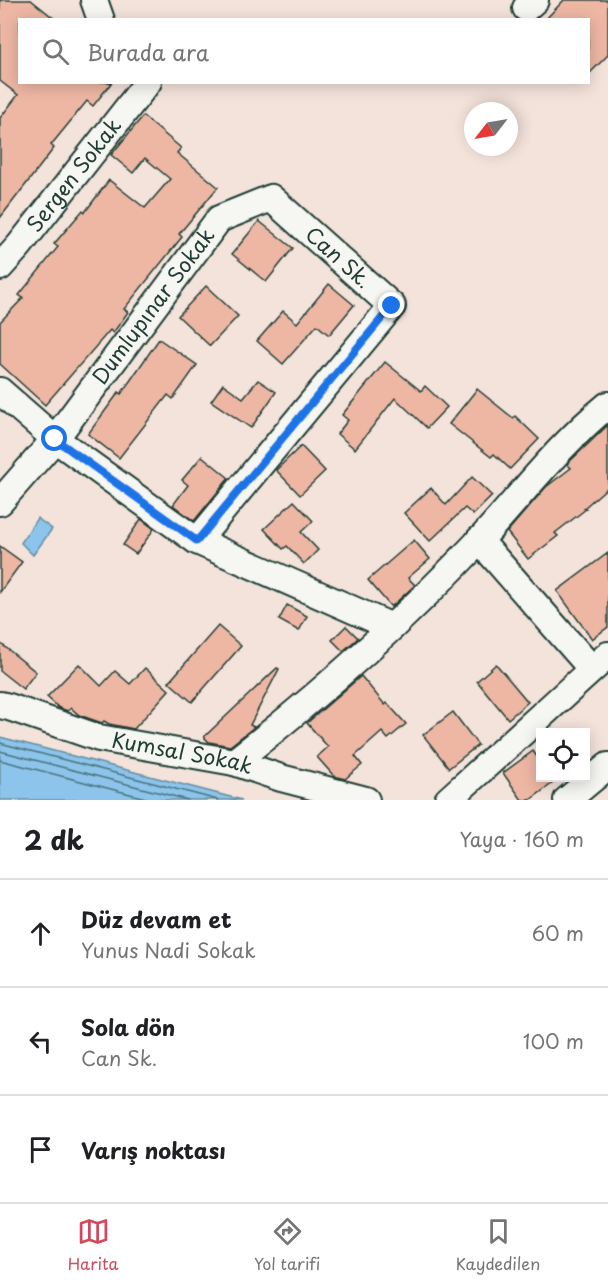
<!DOCTYPE html>
<html lang="tr">
<meta charset="utf-8">
<style>
body{margin:0;font-family:"Playpen Sans",sans-serif;background:#f6f6f6;color:#202124}
.controls{position:absolute;right:18px;bottom:18px;display:grid;overflow:hidden;border-radius:0px;box-shadow:0 3px 15px #0003}
.controls button{width:54px;height:54px;display:grid;place-items:center;padding:0;border:0;border-bottom:2px solid #e0e0e0;background:#fff;color:#202124;font:30px sans-serif}
.compass{position:absolute;left:464px;top:102px;width:54px;height:54px;border-radius:50%;background:#fff;box-shadow:0 3px 15px #0003;rotate:239deg}
.stop{position:absolute;width:18px;height:18px;margin:-14px;border:4px solid #1a73e8;border-radius:50%;background:#fff}
.stop.end{background:#1a73e8;border-color:#fff;box-shadow:0 2px 6px #0008}
.list{margin:0;padding:0;list-style:none}
h2{display:flex;justify-content:space-between;align-items:center;height:78px;margin:0;padding:0 24px;font-size:26px}
h2 small{font-size:20px;font-weight:400;color:#757577}
.list li{display:grid;grid-template-columns:39px 1fr auto;gap:18px;align-items:center;box-sizing:border-box;height:108px;padding:0 24px;border-top:2px solid #e0e0e0}
.list b{display:block;font-size:22px;white-space:nowrap}
.list p{margin:0;font-size:20px;white-space:nowrap;color:#757577}
.list em{font-size:20px;font-style:normal;color:#757577}
.icon{flex:none;width:33px;height:33px;fill:none;stroke:currentColor;stroke-width:2;stroke-linecap:round;stroke-linejoin:round}
.map{position:relative;flex:none;width:608px;height:800px;overflow:hidden}
.search{position:absolute;background:#fff;box-shadow:0 3px 15px #0003;left:18px;right:18px;top:18px;height:66px;display:flex;align-items:center;gap:15px;box-sizing:border-box;padding:0 21px;border-radius:0px;color:#757577;font-size:22px}
.sheet{height:402px;background:#fff}
nav{display:flex;justify-content:space-around;align-items:center;box-sizing:border-box;height:84px;border-top:2px solid #e0e0e0;background:#fff;font-size:16px;color:#757577}
nav a{display:grid;justify-items:center;gap:3px}
nav .on{color:#d1495b}
.map>svg:first-child{display:block}
.water{fill:#8cc4eb;stroke:#608ea2;stroke-width:1.5}
.lines{fill:none;stroke-linecap:round;stroke-linejoin:round}
.shore{stroke:#4b737d;stroke-width:1.5}
.building{fill:#eeb7a4;stroke:#1f3d34;stroke-width:1.5}
.minor-casing{stroke:#1f3d34;stroke-width:30}
.minor{stroke:#f6f6f2;stroke-width:26}
.route{stroke:#1a73e8;stroke-width:8}
.labels{text-anchor:middle;stroke-width:4.5;stroke-linejoin:round;paint-order:stroke}
.street-label{font-size:21px;fill:#1f3d34;stroke:#f6f6f2}
</style>
<div class="map">
<svg width="608" height="800" viewBox="0 0 608 800">
<rect width="100%" height="100%" fill="#f4e3db"/>
<filter id="ink" filterUnits="userSpaceOnUse"><feTurbulence type="fractalNoise" baseFrequency=".0167" numOctaves="2"/><feDisplacementMap in="SourceGraphic" scale="12" xChannelSelector="R" yChannelSelector="G"/><feConvolveMatrix kernelMatrix="1 2 1 2 8 2 1 2 1" color-interpolation-filters="sRGB"/></filter>
<g filter="url(#ink)">
<g class="water">
<polygon points="37,518 52,529 33,555 21,543"/>
<polygon points="0,737 242,800 0,800"/>
</g>
<g class="lines">
<g class="shore">
<polyline points="0,743 218,800"/>
<polyline points="0,751 188,800"/>
<polyline points="0,760 153,800"/>
</g>
</g>
<g class="building">
<polygon points="0,0 31,0 56,20 20,20 20,82 112,82 93,106 87,101 51,145 54,148 0,218 0,118 18,95 0,81"/>
<polygon points="564,0 608,0 608,55 588,75 588,20 545,20"/>
<polygon points="143,116 181,148 177,153 218,187 179,234 182,237 124,309 128,312 113,333 110,330 45,405 0,364 0,322 23,298 19,295 58,247 54,244 83,210 85,212 109,180 145,208 170,179 145,158 133,173 111,155"/>
<polygon points="259,221 293,248 266,282 232,254"/>
<polygon points="329,284 354,305 329,335 317,325 283,364 257,341 283,311 297,323"/>
<polygon points="206,286 238,316 210,346 178,316"/>
<polygon points="159,339 197,365 173,399 168,395 119,458 88,434 119,392 121,394"/>
<polygon points="385,362 421,391 425,386 447,407 427,428 395,398 355,449 337,434 348,420 342,415"/>
<polygon points="258,380 276,392 251,428 211,401 223,384 243,398"/>
<polygon points="477,389 513,418 515,416 539,439 510,469 494,454 491,457 449,424"/>
<polygon points="608,425 608,487 584,508 586,509 555,533 558,536 528,559 507,532 546,487 571,468 567,464"/>
<polygon points="301,446 325,471 300,495 276,470"/>
<polygon points="202,456 229,478 194,521 173,505 188,485 182,480"/>
<polygon points="472,477 492,496 473,515 465,508 430,541 404,513 431,488 446,505"/>
<polygon points="294,501 313,521 301,532 318,550 304,564 287,546 283,549 264,529"/>
<polygon points="141,519 154,529 136,554 123,545"/>
<polygon points="414,540 430,559 408,578 415,585 391,607 368,580"/>
<polygon points="0,546 22,562 0,592"/>
<polygon points="608,553 608,627 592,639 557,591"/>
<polygon points="287,605 307,616 299,631 279,620"/>
<polygon points="218,626 241,646 192,702 169,682"/>
<polygon points="346,626 358,638 343,651 332,640"/>
<polygon points="0,643 36,672 23,689 0,671"/>
<polygon points="79,664 101,686 115,671 130,684 145,668 169,690 134,729 109,724 104,721 102,723 79,715 71,708 68,711 59,708 47,697"/>
<polygon points="496,664 528,702 508,719 477,681"/>
<polygon points="277,668 279,669 250,725 254,727 230,746 209,742 204,737"/>
<polygon points="361,676 385,705 387,703 406,724 388,739 382,732 355,756 362,765 345,779 334,776 317,757 328,747 307,723"/>
<polygon points="453,712 478,745 449,768 423,735"/>
<polygon points="533,751 540,761 540,777 561,777 530,800 522,800 503,773"/>
</g>
<g class="lines">
<defs>
<g id="minor">
<polyline points="94,0 101,20"/>
<polyline points="526,8 535,0"/>
<path id="s1" d="M 0,267 L 19,246 L 148,82"/>
<polyline points="0,391 55,439 197,541 392,627"/>
<path id="s2" d="M 0,502 L 55,439 L 219,219 L 271,198 L 392,306 L 197,541"/>
<polyline points="479,540 591,668"/>
<path id="s3" d="M 0,705 L 9,707 L 99,738 L 234,762 L 281,778 L 366,800"/>
<path d="M 234,762 C 321,694 404,620 480,540 C 522,494 560,444 608,405"/>
<polyline points="448,800 608,655"/>
<polyline points="567,800 608,766"/>
</g>
</defs>
<use href="#minor" class="minor-casing"/>
<use href="#minor" class="minor"/>
</g>
</g>
<g class="lines" filter="url(#ink)">
<polyline class="route" points="55,439 197,541 392,306"/>
</g>
<g class="labels">
<g class="street-label">
<text dy="7" stroke="none"><textPath href="#s1" startOffset="118">Sergen Sokak</textPath></text>
<text dy="7" stroke="none"><textPath href="#s2" startOffset="504">Can Sk.</textPath></text>
<text dy="7" stroke="none"><textPath href="#s2" startOffset="249">Dumlupınar Sokak</textPath></text>
<text dy="7" stroke="none"><textPath href="#s3" startOffset="189">Kumsal Sokak</textPath></text>
</g>
</g>
</svg>
<div class="controls">
<button><svg class="icon" aria-label="locate" viewBox="0 0 24 24"><circle cx="12" cy="12" r="6"/><path d="M12 2v4M12 18v4M2 12h4M18 12h4"/></svg></button>
</div>
<svg class="compass" viewBox="-18 -18 36 36"><path d="M0-13l5 13h-10z" fill="#e53935"/><path d="M0 13l5-13h-10z" fill="#757577"/></svg>
<div class="stop" style="left:55px;top:439px"></div>
<div class="stop end" style="left:392px;top:306px"></div>
<div class="search"><svg class="icon" aria-label="search" viewBox="0 0 24 24"><circle cx="10" cy="10" r="6"/><path d="M15 15l6 6"/></svg>Burada ara</div>
</div>
<section class="sheet">
<h2>2 dk<small>Yaya · 160 m</small></h2>
<ul class="list">
<li><svg class="icon" aria-label="ahead" viewBox="0 0 24 24"><path d="M12 20V5M6 11l6-6 6 6"/></svg><div><b>Düz devam et</b><p>Yunus Nadi Sokak</p></div><em>60 m</em></li>
<li><svg class="icon" aria-label="left" viewBox="0 0 24 24"><path d="M17 20v-9H6M10 6l-5 5 5 5"/></svg><div><b>Sola dön</b><p>Can Sk.</p></div><em>100 m</em></li>
<li><svg class="icon" aria-label="arrive" viewBox="0 0 24 24"><path d="M6 21V4h12l-3 4 3 4H6"/></svg><div><b>Varış noktası</b></div></li>
</ul>
</section>
<nav>
<a class="on"><svg class="icon" aria-label="map" viewBox="0 0 24 24"><path d="M3 6l6-2 6 2 6-2v14l-6 2-6-2-6 2zM9 4v14M15 6v14"/></svg>Harita</a>
<a><svg class="icon" aria-label="directions" viewBox="0 0 24 24"><path d="M12 3l9 9-9 9-9-9zM9 14v-3h6M13 9l2 2-2 2"/></svg>Yol tarifi</a>
<a><svg class="icon" aria-label="saved" viewBox="0 0 24 24"><path d="M7 4h10v16l-5-4-5 4z"/></svg>Kaydedilen</a>
</nav>
